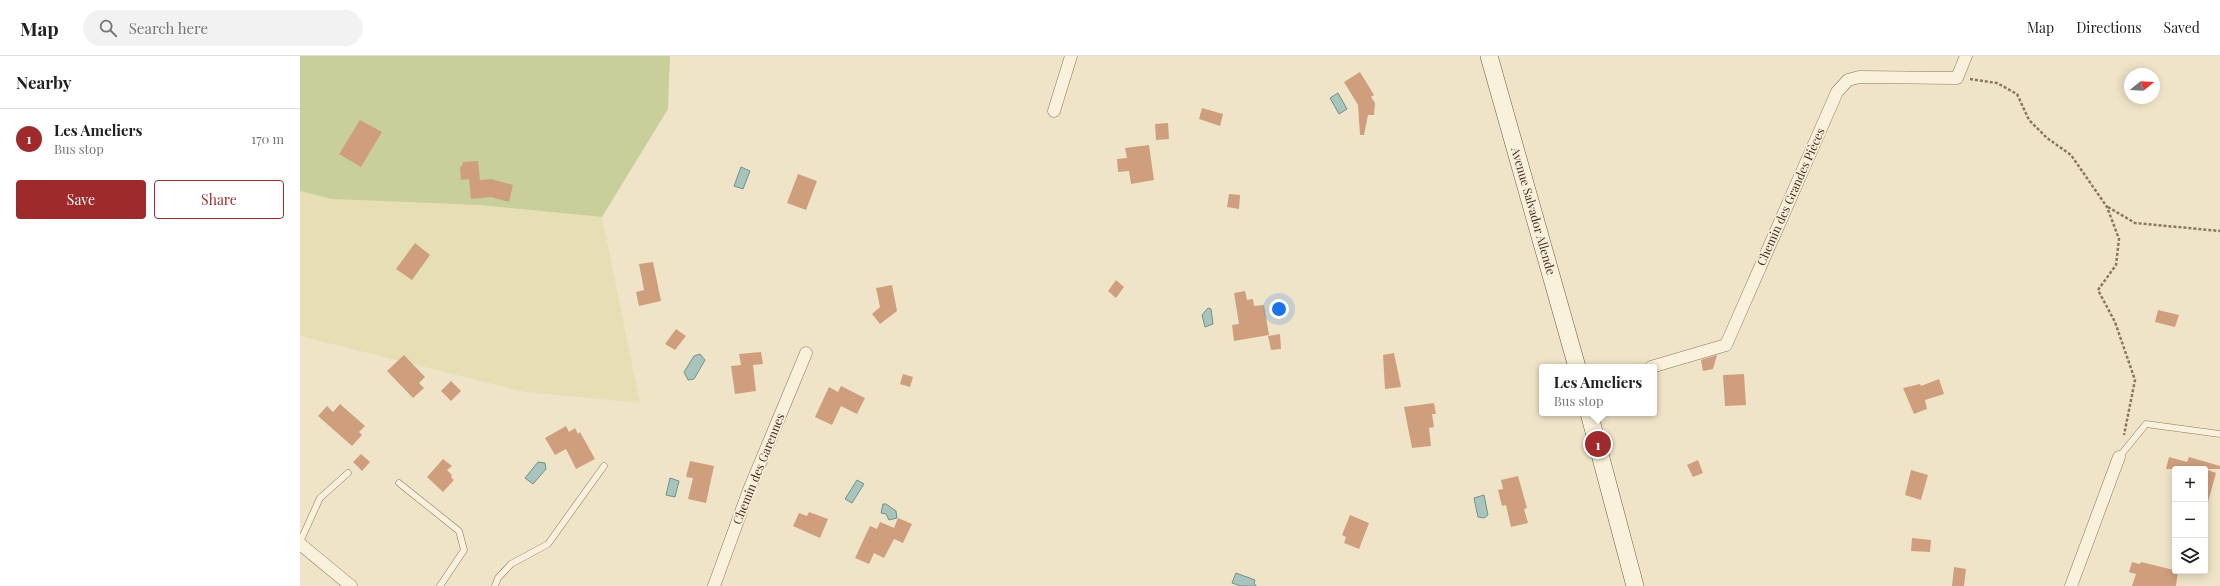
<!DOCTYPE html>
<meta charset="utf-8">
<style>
body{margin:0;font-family:"Playfair Display",serif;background:#f2f2f2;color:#202124}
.controls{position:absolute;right:12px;bottom:12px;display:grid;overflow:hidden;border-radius:4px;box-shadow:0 2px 10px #0003}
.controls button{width:36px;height:36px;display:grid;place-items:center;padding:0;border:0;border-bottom:1px solid #e0e0e0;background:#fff;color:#202124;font:20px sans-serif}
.compass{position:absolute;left:1824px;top:12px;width:36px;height:36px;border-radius:50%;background:#fff;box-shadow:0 2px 10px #0003;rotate:72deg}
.you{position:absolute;left:979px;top:253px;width:14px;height:14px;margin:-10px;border:3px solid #fff;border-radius:50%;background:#1a73e8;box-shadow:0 0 0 6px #1a73e833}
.badge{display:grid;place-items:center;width:26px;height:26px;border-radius:50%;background:#9e2a2b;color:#fff;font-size:13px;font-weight:700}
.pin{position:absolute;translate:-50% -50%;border:2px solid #fff;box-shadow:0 1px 4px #0006}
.popup{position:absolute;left:1239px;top:308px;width:118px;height:52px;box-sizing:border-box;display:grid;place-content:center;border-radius:4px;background:#fff;filter:drop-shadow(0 1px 3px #0005);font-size:13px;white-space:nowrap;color:#757577}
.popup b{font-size:15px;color:#202124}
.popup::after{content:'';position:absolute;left:50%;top:100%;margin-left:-8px;border:8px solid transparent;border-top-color:#fff}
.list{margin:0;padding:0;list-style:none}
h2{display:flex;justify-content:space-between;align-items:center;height:52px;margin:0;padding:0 16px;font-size:17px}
h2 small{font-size:13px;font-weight:400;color:#757577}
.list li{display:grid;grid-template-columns:26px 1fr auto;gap:12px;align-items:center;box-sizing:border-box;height:60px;padding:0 16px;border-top:1px solid #e0e0e0}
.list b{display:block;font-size:15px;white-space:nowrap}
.list p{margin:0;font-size:13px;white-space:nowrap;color:#757577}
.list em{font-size:13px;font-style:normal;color:#757577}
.actions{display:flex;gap:8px;padding:12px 16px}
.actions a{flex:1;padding:9px 0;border:1px solid #9e2a2b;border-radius:4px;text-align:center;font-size:14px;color:#9e2a2b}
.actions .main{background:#9e2a2b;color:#fff}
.icon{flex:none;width:22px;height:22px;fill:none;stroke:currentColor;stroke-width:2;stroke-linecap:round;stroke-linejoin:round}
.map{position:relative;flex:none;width:1920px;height:530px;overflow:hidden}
header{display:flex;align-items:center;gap:24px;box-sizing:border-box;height:56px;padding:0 20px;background:#fff;border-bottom:1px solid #e0e0e0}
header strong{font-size:19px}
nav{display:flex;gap:22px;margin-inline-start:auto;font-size:14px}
.search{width:280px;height:36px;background:#f2f2f2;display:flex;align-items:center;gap:10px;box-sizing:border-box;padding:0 14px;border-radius:22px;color:#757577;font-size:15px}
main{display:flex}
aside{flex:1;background:#fff}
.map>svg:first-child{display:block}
.farmland{fill:#e6deb5}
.green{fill:#c9cf9b}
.water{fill:#a9c4bc;stroke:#6f938a}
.building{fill:#cf9f7d}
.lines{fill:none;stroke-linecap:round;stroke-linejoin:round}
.service-casing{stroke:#8d765c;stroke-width:7}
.minor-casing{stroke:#8d765c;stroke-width:13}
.secondary-casing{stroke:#6f573f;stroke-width:18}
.path{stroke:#8d765c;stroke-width:2.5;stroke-dasharray:3 2;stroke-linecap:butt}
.service{stroke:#faf1dc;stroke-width:6}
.minor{stroke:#faf1dc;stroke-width:12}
.secondary{stroke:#faf1dc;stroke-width:17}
.labels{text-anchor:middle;stroke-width:3.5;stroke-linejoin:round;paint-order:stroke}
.street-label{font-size:12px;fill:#3d2e20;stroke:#f7eed8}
</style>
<header>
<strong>Map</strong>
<div class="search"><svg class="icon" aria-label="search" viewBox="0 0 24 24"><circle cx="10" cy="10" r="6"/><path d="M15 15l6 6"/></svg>Search here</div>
<nav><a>Map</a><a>Directions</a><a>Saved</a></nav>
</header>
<main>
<aside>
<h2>Nearby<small></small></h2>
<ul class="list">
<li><span class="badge">1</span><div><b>Les Ameliers</b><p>Bus stop</p></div><em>170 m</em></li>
</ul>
<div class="actions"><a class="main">Save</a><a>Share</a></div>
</aside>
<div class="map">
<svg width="1920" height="530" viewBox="0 0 1920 530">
<rect width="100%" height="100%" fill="#f0e4c8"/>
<polygon class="farmland" points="0,135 32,143 179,149 302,161 340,347 225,336 0,280"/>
<polygon class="green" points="0,0 370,0 368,53 302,161 179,149 32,143 0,135"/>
<g class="water">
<polygon points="1038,37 1047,53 1039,58 1030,42"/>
<polygon points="441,111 450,115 443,133 434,130"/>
<polygon points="908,252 911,253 913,268 905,271 902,259"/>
<polygon points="400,298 405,304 394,323 388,324 384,316 394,300"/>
<polygon points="238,406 245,407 246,413 233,428 225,422"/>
<polygon points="370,422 379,425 375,441 366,439"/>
<polygon points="557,424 564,428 552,447 545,443"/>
<polygon points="1184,439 1188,459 1184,462 1178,461 1174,442"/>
<polygon points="583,448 586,448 596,455 597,462 589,464 586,458 581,457"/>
<polygon points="936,517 955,524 954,527 956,530 941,530 932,527"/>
</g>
<g class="building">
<polygon points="1060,16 1074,39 1071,41 1075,47 1074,59 1068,59 1064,79 1060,79 1058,49 1044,26"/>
<polygon points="902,52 923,58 920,70 899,63"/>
<polygon points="60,64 82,76 61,111 39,98"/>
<polygon points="868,67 869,83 856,84 855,68"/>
<polygon points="849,89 854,124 831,128 829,115 818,116 817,103 827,102 825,92"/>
<polygon points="178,105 180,124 191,123 213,129 209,146 191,141 171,143 169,123 161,124 160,111 162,110 163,106"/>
<polygon points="498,118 517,125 506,154 487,147"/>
<polygon points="929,138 940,139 939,153 927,151"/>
<polygon points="115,187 130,199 112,224 96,213"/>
<polygon points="353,206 361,245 339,250 336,236 344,234 339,208"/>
<polygon points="816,224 824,231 816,242 808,235"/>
<polygon points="592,229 597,255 580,268 572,258 580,251 576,232"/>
<polygon points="945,235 947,244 953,243 954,250 964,249 969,279 934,285 932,269 939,268 934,237"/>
<polygon points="1858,254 1879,259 1875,271 1855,266"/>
<polygon points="376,273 386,280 375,294 365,288"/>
<polygon points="980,278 981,293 971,294 968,280"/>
<polygon points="461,296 463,308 453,309 456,335 435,338 431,310 441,309 439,298"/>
<polygon points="1094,297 1101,331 1085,333 1083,299"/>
<polygon points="104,299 125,321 119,327 124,332 113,342 87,315"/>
<polygon points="1417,299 1413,313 1403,315 1401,304"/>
<polygon points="603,318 613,321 610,331 600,328"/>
<polygon points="1444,318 1446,349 1425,350 1423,319"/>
<polygon points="1639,323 1644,338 1625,344 1627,353 1614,358 1603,332 1620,328 1621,330"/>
<polygon points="151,325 161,335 151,345 141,335"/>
<polygon points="541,330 565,342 557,358 541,350 532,369 515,361 529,331 538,336"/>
<polygon points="1134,347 1136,358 1132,358 1134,371 1129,372 1131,390 1112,392 1104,351"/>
<polygon points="40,348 65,370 59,376 62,379 52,390 18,360 27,350 33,356"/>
<polygon points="266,370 269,376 275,372 278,378 280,376 295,403 276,413 266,393 255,399 245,382"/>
<polygon points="61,398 70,406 62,415 53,406"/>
<polygon points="1869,401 1887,406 1889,401 1920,410 1920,413 1866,413"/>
<polygon points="143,403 152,410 147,414 152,419 151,421 154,424 143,436 127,421"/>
<polygon points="1398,404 1403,417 1393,421 1387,409"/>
<polygon points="390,405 414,410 406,447 388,443 393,422 386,421"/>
<polygon points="1905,413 1916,417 1908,446 1905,446"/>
<polygon points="1611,414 1628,419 1621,444 1605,439"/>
<polygon points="1218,420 1227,452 1224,453 1228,467 1211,471 1206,449 1202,450 1198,434 1203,433 1201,424"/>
<polygon points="509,456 528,463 520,482 493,470 499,457 507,460"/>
<polygon points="1050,459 1069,467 1059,493 1044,487 1046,481 1042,479"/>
<polygon points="598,462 612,468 603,487 594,483 584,502 574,497 569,508 555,502 570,470 577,473 580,466 594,472"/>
<polygon points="1612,482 1631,484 1630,496 1611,495"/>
<polygon points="1832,506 1840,508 1841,506 1878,515 1876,530 1832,530 1836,518 1829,516"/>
<polygon points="1654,511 1666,513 1664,530 1652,530"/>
</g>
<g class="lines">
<defs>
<g id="service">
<polyline points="1819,401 1846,368 1920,378"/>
<polyline points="99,427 159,475 164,494 140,530"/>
<polyline points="0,486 20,442 48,417"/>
<polyline points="195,530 198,522 211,508 248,488 304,410"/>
</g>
<g id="minor">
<polyline points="754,55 771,0"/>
<polyline points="1351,311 1426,289 1537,36 1548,24 1559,21 1657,22 1666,0"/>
<polyline points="0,488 51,530"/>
<polyline points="414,530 449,434 506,297"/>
<polyline points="1771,530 1819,401"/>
</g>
<g id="secondary">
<polyline points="1189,0 1277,311"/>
<polyline points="1289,357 1335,530"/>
</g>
</defs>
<use href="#service" class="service-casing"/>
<use href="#minor" class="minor-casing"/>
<use href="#secondary" class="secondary-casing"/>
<g class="path">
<polyline points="1670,23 1697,27 1717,38 1729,64 1747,82 1771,99 1807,151 1819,183 1816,209 1798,234 1815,266 1835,324 1824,379"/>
<polyline points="1808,151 1835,167 1920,175"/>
</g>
<use href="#service" class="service"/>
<use href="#minor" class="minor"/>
<use href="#secondary" class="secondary"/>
</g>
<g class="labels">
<g class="street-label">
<text transform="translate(1491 141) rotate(-66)" y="4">Chemin des Grandes Pièces</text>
<text transform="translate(1233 155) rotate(74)" y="4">Avenue Salvador Allende</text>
<text transform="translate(459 413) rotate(-68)" y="4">Chemin des Garennes</text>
</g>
</g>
</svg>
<div class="controls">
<button>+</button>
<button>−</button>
<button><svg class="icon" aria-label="layers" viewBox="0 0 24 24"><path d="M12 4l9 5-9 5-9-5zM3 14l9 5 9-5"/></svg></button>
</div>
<svg class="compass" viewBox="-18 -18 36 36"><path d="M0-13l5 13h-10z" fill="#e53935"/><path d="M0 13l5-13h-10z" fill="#757577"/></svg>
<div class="you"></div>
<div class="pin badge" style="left:1298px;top:388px">1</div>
<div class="popup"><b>Les Ameliers</b>Bus stop</div>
</div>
</main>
